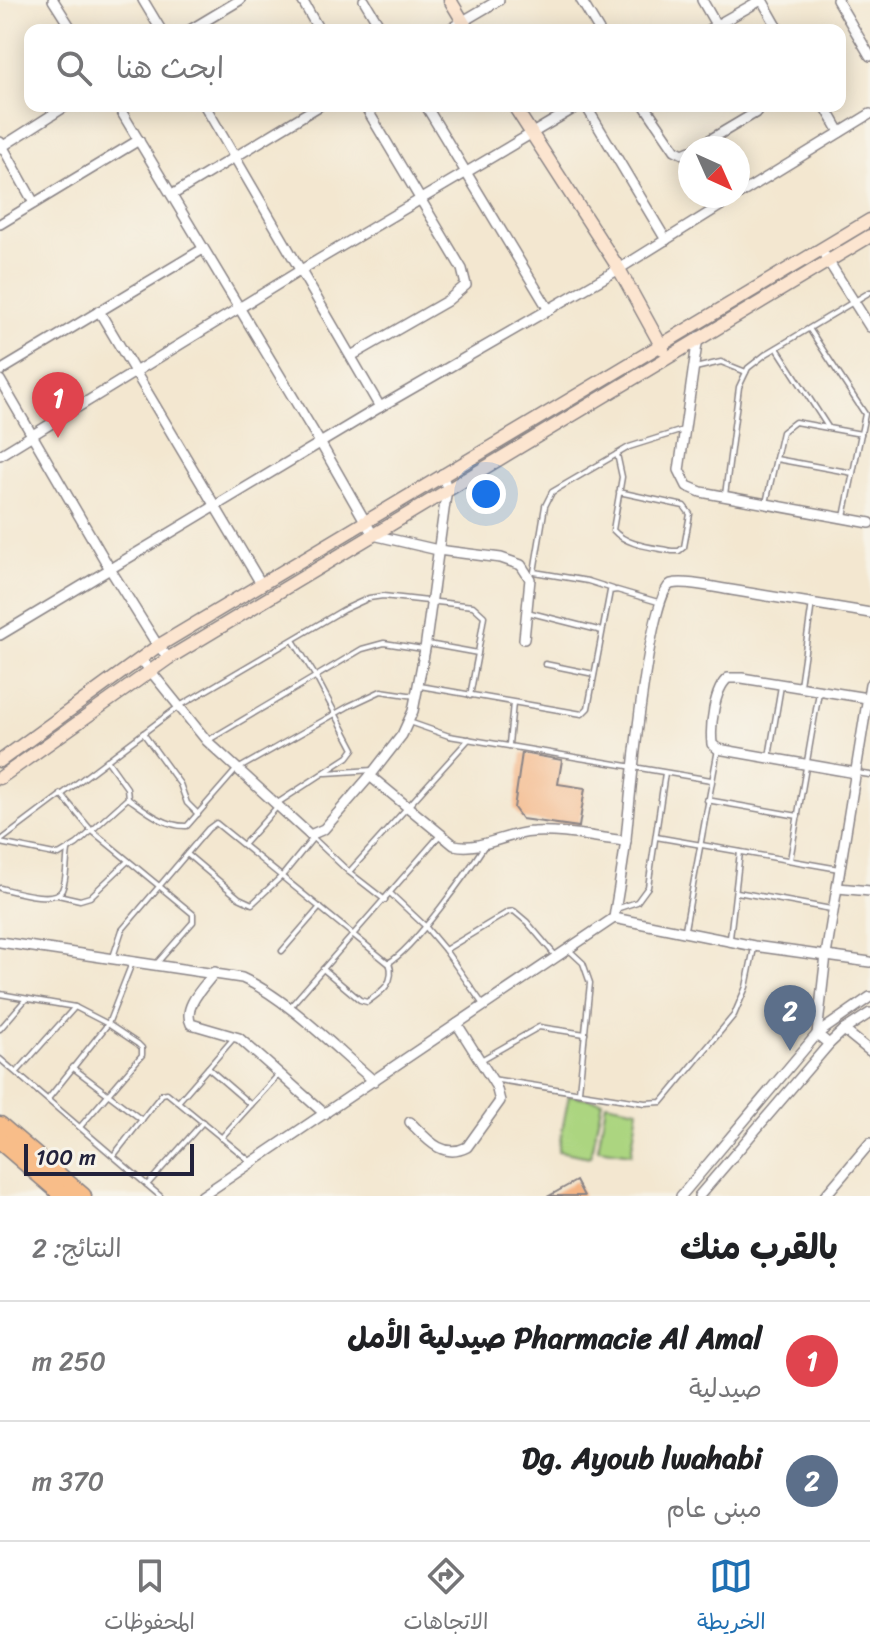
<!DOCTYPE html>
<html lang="ar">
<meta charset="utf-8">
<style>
body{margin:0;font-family:Sriracha,"Playpen Sans Arabic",sans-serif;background:#f2f2f2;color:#202124;direction:rtl}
.compass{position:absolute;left:678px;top:136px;width:72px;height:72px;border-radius:50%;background:#fff;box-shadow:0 4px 20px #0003;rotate:135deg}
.scale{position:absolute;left:24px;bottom:20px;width:170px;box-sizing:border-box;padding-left:8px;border:4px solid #22223b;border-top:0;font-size:22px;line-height:28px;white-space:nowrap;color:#22223b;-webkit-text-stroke:6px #f7f3e8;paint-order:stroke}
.you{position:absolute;left:486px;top:494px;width:28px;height:28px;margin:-20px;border:6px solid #fff;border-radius:50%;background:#1a73e8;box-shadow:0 0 0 12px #1a73e833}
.badge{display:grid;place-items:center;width:52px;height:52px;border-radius:50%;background:#1f6fb2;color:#fff;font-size:26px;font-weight:700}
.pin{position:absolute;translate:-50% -66px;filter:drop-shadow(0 2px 4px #0008)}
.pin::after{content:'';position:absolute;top:42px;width:28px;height:24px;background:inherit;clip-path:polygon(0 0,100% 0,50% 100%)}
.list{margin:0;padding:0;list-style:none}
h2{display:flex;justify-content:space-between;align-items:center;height:104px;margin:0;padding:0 32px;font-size:34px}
h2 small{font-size:26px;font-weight:400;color:#757577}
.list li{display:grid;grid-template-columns:52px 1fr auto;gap:24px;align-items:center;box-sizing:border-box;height:120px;padding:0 32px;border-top:2px solid #e0e0e0}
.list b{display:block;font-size:30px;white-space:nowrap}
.list p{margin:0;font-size:26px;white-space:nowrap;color:#757577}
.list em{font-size:26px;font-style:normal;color:#757577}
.icon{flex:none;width:44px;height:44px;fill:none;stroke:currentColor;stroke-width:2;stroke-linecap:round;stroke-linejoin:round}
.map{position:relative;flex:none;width:870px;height:1196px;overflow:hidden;direction:ltr}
.search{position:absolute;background:#fff;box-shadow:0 4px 20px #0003;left:24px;right:24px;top:24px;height:88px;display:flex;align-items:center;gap:20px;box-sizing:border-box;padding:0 28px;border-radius:16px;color:#757577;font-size:30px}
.sheet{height:344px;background:#fff}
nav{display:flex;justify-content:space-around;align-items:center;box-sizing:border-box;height:112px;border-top:2px solid #e0e0e0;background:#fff;font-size:22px;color:#757577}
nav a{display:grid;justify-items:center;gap:4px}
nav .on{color:#1f6fb2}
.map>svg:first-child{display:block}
.green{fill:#acd580;stroke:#677c5e;stroke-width:2}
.building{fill:#f4b483}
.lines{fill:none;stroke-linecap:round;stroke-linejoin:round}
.lane-casing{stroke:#8a8486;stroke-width:7}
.street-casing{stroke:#8a8486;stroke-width:12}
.secondary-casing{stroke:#8a8486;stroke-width:15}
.highway-casing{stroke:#8a8486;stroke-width:19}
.lane{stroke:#fff;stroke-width:4}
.street{stroke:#fff;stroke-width:9}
.secondary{stroke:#fce5d0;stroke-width:12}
.highway{stroke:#f8bd89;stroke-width:16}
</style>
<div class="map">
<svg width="870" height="1196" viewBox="0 0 870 1196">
<rect width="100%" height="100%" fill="#f7f3e8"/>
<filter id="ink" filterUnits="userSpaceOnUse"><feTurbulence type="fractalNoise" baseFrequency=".0125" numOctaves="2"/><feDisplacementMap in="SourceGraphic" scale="16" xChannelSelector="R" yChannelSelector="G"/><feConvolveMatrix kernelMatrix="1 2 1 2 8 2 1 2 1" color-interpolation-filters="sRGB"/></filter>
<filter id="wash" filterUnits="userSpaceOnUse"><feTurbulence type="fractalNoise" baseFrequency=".006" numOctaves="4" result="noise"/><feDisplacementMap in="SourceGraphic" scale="32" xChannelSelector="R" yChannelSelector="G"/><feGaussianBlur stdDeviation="1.8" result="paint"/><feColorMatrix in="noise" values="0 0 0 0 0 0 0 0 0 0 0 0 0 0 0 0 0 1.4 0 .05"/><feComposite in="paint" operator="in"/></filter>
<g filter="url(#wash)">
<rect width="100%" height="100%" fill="#f3e7d0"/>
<g class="green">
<polygon points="569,1095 602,1101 590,1157 558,1151"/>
<polygon points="606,1103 638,1109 631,1154 598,1149"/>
</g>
<g id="blocks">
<g class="building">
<polygon points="522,753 562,760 558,784 585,788 579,827 522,819 514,808"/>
<polygon points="576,1181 584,1196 549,1196"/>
</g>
</g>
</g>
<g filter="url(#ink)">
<use href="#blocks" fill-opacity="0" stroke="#8a8486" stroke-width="2"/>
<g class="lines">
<defs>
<g id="lane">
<polyline points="810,330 865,414 844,517"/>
<polyline points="777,348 828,427"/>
<polyline points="695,368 721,362 746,372"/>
<path d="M 617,454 L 622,477 L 613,530 C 627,546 652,547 672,551 L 679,551 L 684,547 L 690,514 L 684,506 L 619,492"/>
<polyline points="776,459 853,473"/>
<polyline points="725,495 739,387 748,368 766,354 870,292"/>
<polyline points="766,503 782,432 795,422 861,434"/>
<polyline points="534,572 545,506 552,492 629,447 683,430"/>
<polyline points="534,572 588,581 613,589"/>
<polyline points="527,612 602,631"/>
<polyline points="428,644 478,653 470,696"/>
<polyline points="545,664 594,674"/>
<polyline points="800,685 812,603"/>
<polyline points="420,686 582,714 588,708 610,591 617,590 658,602"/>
<polyline points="409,722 449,736 711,780"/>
<polyline points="143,733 180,784 187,803 198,814"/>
<polyline points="207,741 362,649 384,643 423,649"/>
<polyline points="509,744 513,703"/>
<polyline points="769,757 781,686"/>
<polyline points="326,773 373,770"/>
<polyline points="857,773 870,775"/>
<polyline points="61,794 91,830 193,914 193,922 157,963"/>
<path d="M 128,798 C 145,810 165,827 187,826 L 236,770 L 349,706 L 381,691 L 415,696"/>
<polyline points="707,800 798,816"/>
<polyline points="276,804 348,757 354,749 316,677 293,640"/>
<polyline points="312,837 349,872 385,900"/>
<polyline points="656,837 839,869"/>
<polyline points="0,841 178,707 343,610 369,598 383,596 473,606 484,616 478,653"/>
<polyline points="0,843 59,855 77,844 128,798 127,788 107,760"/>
<polyline points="244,844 277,807"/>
<polyline points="187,854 239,898 252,904 282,876 313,838"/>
<polyline points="790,860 819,692"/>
<polyline points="349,872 469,739"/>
<path d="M 0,888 C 13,891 55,904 62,890 C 67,879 66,862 68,851"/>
<polyline points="737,892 831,909"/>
<polyline points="391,894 424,925 445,950 508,912 514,911 527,922 555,955"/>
<polyline points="58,895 80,900 90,897 128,861"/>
<polyline points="619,908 637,902 648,887 665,773"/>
<polyline points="685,929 718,749"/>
<polyline points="730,938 740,852"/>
<polyline points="445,950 484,1006"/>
<polyline points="569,950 583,963 590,983 579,1091"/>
<polyline points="282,951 320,907"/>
<path d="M 113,957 L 122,930 L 208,829 L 216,823 L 388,963 C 412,951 469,870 485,845"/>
<path d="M 323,969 L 360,1000 L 367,1002 C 383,991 396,982 389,962"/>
<polyline points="0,994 75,1007 17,1072"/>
<polyline points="289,1008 440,835"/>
<polyline points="0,1029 26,999"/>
<polyline points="0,1059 160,1196"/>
<polyline points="481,1060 539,1027 585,1034"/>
<polyline points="72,1067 142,1120"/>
<polyline points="208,1068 251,1105"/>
<polyline points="492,1079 645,1103 662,1102 734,1015 746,987 754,948"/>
<polyline points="48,1099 108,1024 75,1007"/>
<polyline points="179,1101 233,1039"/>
<polyline points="80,1127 142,1055 142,1048 138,1044 108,1024 132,963"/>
<polyline points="221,1138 279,1074"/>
<polyline points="114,1155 162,1094 167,1093 250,1161"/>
<polyline points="147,1185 203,1122"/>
</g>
<g id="street">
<polyline points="53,0 72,30"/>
<polyline points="143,0 161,30"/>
<polyline points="302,0 319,30"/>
<polyline points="364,0 382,30"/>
<polyline points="581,0 599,30"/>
<polyline points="702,0 719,30"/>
<polyline points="762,0 779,30"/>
<polyline points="837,0 870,56"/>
<polyline points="190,30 240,0"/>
<polyline points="448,30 499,0"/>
<polyline points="708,30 761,0"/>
<polyline points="118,106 321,444 373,535 438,550 501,558 521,565 530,579 524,639"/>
<polyline points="205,106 380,407"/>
<polyline points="426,106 549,310"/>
<polyline points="586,106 666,240"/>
<polyline points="645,106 675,150 683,154 690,151"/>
<polyline points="825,106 840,132"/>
<polyline points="0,142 34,203"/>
<polyline points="0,148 66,106"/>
<polyline points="696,148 755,113 761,106"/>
<polyline points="172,195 319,106"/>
<polyline points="738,195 870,114"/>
<polyline points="0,224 139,140"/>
<polyline points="825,256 870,327"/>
<polyline points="99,311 260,582"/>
<polyline points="698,337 679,470 687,486 701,492 870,523"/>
<polyline points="351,356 447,301 466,285 462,269 365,106"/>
<polyline points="0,371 203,249"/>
<polyline points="0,380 110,569 158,646 169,658"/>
<polyline points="0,455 301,270 578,106"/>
<path d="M 442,474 L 447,488 L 425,649 L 413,711 L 402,735 L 370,776 L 454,845 C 481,851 506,833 533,832 C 563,830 596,838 626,841"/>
<polyline points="0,635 380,407 619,269 736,196"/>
<polyline points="140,658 207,741 310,835 324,829 370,776"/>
<path d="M 856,773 L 718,749 L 712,744 C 710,726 714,689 728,678 L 742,678 L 867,698"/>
<polyline points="838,888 870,891"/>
<path d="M 614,918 C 618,892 623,866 626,839 C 629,807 648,592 671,584 C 685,580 717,588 731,590 C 778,598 824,605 870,613"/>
<path d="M 0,942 L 242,978 C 287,998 336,1049 374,1081"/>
<path d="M 215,972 C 205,986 182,1006 191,1024 L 239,1038 L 325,1114"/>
<polyline points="844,1030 870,1051"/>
<polyline points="829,1044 817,1034 826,955 870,684"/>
<path d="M 410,1122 C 426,1138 442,1160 467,1147 L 500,1101 L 496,1086 L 457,1024"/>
<polyline points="202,1196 614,918 754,946 870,962"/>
<polyline points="681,1196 817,1034 870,997"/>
<polyline points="699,1196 829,1044 844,1030 870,1013"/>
<polyline points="825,1196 870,1143"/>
</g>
<g id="secondary">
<polyline points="450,0 468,30"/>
<polyline points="514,106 619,269 663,349"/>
<polyline points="0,761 158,646 870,220"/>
<polyline points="0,778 169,658 870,236"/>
</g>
<g id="highway">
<polyline points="0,1125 83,1196"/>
<polyline points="0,1141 64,1196"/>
</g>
</defs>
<use href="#lane" class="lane-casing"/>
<use href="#street" class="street-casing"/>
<use href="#secondary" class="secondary-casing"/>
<use href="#highway" class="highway-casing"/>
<use href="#lane" class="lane"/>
<use href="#street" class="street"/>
<use href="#secondary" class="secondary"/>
<use href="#highway" class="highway"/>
</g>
</g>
</svg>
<svg class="compass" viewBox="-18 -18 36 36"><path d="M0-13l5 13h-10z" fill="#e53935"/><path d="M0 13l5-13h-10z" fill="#757577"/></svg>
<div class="scale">100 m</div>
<div class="you"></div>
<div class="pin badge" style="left:58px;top:438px;background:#e0444e">1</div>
<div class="pin badge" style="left:790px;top:1051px;background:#5c6f8a">2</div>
<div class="search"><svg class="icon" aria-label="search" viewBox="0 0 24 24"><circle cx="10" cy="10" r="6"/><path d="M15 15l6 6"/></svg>ابحث هنا</div>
</div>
<section class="sheet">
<h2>بالقرب منك<small>النتائج: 2</small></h2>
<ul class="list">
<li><span class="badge" style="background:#e0444e">1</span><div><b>Pharmacie Al Amal صيدلية الأمل</b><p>صيدلية</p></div><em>250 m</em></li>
<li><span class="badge" style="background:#5c6f8a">2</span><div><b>Dg. Ayoub lwahabi</b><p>مبنى عام</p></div><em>370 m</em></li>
</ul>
</section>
<nav>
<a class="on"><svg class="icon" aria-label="map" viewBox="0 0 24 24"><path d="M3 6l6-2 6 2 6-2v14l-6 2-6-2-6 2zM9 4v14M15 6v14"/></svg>الخريطة</a>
<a><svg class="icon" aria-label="directions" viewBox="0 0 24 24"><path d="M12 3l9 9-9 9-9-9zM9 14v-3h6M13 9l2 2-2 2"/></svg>الاتجاهات</a>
<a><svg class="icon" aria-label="saved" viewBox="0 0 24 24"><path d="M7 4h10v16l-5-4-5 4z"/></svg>المحفوظات</a>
</nav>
